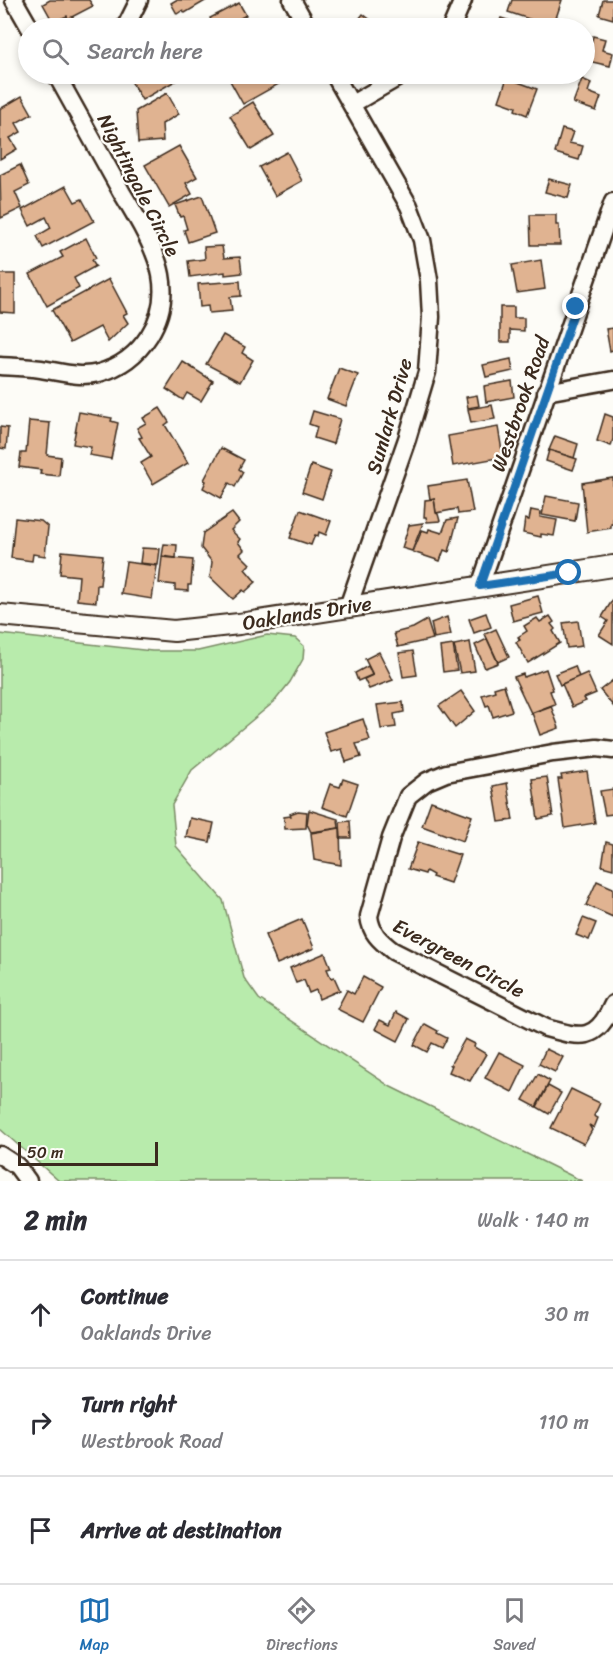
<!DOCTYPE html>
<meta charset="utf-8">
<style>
body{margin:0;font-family:Sriracha,sans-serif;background:#f2f2f3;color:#2b2b33}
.scale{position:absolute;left:18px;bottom:15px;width:140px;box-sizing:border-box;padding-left:6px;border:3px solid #3b2a1e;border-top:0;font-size:16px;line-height:21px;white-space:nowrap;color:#3b2a1e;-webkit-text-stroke:4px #fdfcf7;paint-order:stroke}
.stop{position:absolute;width:18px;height:18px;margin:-14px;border:4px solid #1f6fb2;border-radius:50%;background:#fff}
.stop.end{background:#1f6fb2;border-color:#fff;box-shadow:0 2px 6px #0008}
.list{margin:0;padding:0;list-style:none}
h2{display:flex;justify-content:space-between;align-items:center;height:78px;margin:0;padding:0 24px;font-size:26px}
h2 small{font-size:20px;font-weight:400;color:#7c7c81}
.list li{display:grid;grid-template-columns:39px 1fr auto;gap:18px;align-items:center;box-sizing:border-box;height:108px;padding:0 24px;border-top:2px solid #e1e1e2}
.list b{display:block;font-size:22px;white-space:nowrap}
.list p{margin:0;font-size:20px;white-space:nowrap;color:#7c7c81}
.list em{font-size:20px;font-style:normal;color:#7c7c81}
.icon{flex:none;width:33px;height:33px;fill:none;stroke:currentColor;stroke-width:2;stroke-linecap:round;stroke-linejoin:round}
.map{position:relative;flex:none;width:613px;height:1181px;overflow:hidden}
.search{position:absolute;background:#fff;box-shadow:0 3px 9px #0003;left:18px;right:18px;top:18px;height:66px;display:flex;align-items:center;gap:15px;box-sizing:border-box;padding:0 21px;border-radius:33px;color:#7c7c81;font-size:22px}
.sheet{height:402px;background:#fff}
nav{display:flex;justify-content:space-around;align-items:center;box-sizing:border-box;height:84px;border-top:2px solid #e1e1e2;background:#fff;font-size:16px;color:#7c7c81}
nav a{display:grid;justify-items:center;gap:3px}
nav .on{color:#1f6fb2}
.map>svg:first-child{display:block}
.green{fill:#b8ebac;stroke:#7a8a65;stroke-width:1.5}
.building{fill:#e0b391;stroke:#3b2a1e;stroke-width:1.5}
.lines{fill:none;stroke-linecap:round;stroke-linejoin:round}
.minor-casing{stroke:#3b2a1e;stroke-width:21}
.tertiary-casing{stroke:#3b2a1e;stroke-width:24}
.minor{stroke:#fdfcf7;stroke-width:16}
.tertiary{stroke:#fdfcf7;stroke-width:20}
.route{stroke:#1f6fb2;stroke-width:8}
.labels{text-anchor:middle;stroke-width:4.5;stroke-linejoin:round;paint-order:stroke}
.street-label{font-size:20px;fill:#3b2a1e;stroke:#fdfcf7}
</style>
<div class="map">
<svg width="613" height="1181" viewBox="0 0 613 1181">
<rect width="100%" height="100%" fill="#fdfcf7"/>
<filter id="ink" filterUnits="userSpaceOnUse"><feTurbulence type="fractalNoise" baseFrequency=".0167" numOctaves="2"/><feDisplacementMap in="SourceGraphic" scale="12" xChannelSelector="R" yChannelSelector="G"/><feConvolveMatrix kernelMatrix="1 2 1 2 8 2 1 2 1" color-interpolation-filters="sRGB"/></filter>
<g filter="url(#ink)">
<polygon class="green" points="0,634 152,651 198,651 267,635 295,638 304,646 303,659 290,682 274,702 192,770 172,805 176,846 223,900 244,978 259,999 391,1087 582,1181 59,1181 0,1129"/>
<g class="building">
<polygon points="50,0 89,0 93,6 68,19 67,16 53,22 43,4"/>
<polygon points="176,0 207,0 185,13 183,10 177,14 171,3"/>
<polygon points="512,0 562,0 553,27 508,12"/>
<polygon points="603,0 613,0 613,19 599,15"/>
<polygon points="239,3 246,15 235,21 239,28 215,28 210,18"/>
<polygon points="363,14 381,28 352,28"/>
<polygon points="501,18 532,28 497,28"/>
<polygon points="593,36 605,39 602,50 613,53 610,66 588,61"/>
<polygon points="127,74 174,74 177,80 142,100"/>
<polygon points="235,74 280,74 284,81 243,104 228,77"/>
<polygon points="507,78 537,89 527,115 515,110 516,107 499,101"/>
<polygon points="582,79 591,83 588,92 601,97 596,111 573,103"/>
<polygon points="167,93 179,114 162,124 163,141 138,143 136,111"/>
<polygon points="22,96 32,114 16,123 21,132 10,138 17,149 0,159 0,109"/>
<polygon points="253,102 274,136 251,150 230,116"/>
<polygon points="562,129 573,132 569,143 583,146 579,160 555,153"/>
<polygon points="179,146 197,177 186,183 192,194 169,207 145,165"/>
<polygon points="287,152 302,181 275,196 259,167"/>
<polygon points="20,165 29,185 15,192 22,208 1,218 0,175"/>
<polygon points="549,179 572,185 568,198 545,192"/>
<polygon points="66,186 75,202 82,199 94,221 43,248 37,236 51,228 46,217 30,226 22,210"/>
<polygon points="202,196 215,233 188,242 184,230 187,229 183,216 180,217 175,205"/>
<polygon points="530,215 556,215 556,225 559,225 560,245 531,245"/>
<polygon points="86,238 96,258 92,260 96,266 74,278 79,288 47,306 30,274 63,257 60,252"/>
<polygon points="222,246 224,258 240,257 242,273 225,275 225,272 190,277 188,261 205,259 204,247"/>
<polygon points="541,260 545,289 517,293 512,265"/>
<polygon points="0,274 15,274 15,313 0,312"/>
<polygon points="109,279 127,313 123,315 128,323 108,342 100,327 70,343 52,310"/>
<polygon points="240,281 241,296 230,297 232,311 209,313 208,306 200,307 198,284"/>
<polygon points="500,307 514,307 514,318 524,318 524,331 510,330 510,342 500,342"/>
<polygon points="613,328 613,350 610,351 606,329"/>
<polygon points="223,335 245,347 242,353 253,360 240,382 206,364"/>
<polygon points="511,359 513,371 486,377 483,365"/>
<polygon points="183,362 213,381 201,401 187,393 183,400 166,389"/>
<polygon points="339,368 358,375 346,406 327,399"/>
<polygon points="512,381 514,397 486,402 484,386"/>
<polygon points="477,395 479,406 468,408 466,397"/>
<polygon points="492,405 495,419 471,423 468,409"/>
<polygon points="160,408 169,422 165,425 188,463 153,484 141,463 151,457 139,438 142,437 137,428 146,423 143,418"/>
<polygon points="313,411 340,419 333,444 314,438 317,427 309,424"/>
<polygon points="79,412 112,418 111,421 118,423 111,459 89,455 91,447 73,444"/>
<polygon points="605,414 613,417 613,439 611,446 597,441"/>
<polygon points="29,421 50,423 47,455 61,457 59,476 40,474 41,470 19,467 21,453 26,453"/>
<polygon points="0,427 8,428 6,449 0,448"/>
<polygon points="498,427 503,457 453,466 448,436"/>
<polygon points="555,436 578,444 574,458 549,450"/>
<polygon points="221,448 244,460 239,469 243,472 235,487 229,483 221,498 203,488 206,481 204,480"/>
<polygon points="549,450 577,459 573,470 546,461"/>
<polygon points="311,465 331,472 322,499 302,492"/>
<polygon points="613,478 613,524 611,524 611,528 587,532 582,483"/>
<polygon points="467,480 473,512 458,514 457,509 436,513 434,498 430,499 428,486"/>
<polygon points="546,496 578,502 575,521 542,515"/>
<polygon points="434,499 436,513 438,514 440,521 427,522 426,517 424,517 425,500"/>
<polygon points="300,510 331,521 326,535 319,532 318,536 315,535 311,545 290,538"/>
<polygon points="531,510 541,512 540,517 557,520 554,536 541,534 541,537 523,533 525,519 529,520"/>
<polygon points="232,513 239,522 231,530 240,539 238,542 244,550 240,554 250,564 245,569 256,582 245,592 243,590 233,599 210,577 212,562 201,548 203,533"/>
<polygon points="15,518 41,521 48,527 45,556 33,554 32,561 11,558"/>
<polygon points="458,518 449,552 444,550 440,561 413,552 422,530 428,532 429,529 442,533 447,520"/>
<polygon points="423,523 412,551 402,548 409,525"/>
<polygon points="164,544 177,545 176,558 162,556"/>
<polygon points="142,548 160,549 158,565 140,563"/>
<polygon points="62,551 103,555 100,585 97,585 96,602 77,600 79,576 60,574"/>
<polygon points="162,557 193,560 191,585 188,585 188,591 175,590 175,585 159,583"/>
<polygon points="126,562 157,566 152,599 121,594"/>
<polygon points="538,596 543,613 513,621 509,604"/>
<polygon points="613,599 613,644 599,635 608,621 602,617"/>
<polygon points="486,613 491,627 474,633 469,619"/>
<polygon points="550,616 554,622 551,624 555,629 553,631 560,643 528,663 516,642 520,640 518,637 527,631 524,626 537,618 540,622"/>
<polygon points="447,617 451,635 434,638 431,623"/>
<polygon points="427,620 433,639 398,647 394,633 413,628"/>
<polygon points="578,621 582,646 567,648 563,623"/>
<polygon points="496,629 509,657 498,662 485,634"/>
<polygon points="487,639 498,663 485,668 475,645"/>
<polygon points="470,642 475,671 460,673 454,645"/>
<polygon points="453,645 457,670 443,672 440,647"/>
<polygon points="413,651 417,675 403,677 399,653"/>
<polygon points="379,652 393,680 369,689 364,679 373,675 365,659"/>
<polygon points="368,666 372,675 358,681 355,673"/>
<polygon points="575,666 579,677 560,685 555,674"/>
<polygon points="546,669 553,690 550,691 555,704 531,713 514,677 523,674 524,677"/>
<polygon points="587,673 596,693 584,698 586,701 572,707 562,684"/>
<polygon points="613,680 613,706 600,690"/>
<polygon points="504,685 512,711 493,717 489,705 486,706 482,695 495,691 494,688"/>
<polygon points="461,691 475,711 455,728 439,706"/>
<polygon points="403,702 404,712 394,714 396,727 381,729 377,705"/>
<polygon points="551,706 559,728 540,735 532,713"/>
<polygon points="363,719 370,740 356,744 361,757 346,762 342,749 331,752 324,732"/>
<polygon points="587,771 595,823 565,828 558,779 562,779 561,775"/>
<polygon points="547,777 553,816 538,819 532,779"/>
<polygon points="343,779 358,784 347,816 322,807 330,784 340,787"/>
<polygon points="507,783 513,820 499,822 493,786"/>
<polygon points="613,789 613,814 605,815 600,791"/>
<polygon points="431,801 472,816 463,841 422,826"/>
<polygon points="309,810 338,819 339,828 311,832 307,824"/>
<polygon points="298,811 307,812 306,828 285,829 284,817 291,816 290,814"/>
<polygon points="190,818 214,823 210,842 186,837"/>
<polygon points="350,821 351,838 341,838 340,822"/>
<polygon points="340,828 341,865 314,860 311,833"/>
<polygon points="418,842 460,855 450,883 432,877 433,875 426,871 425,874 408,869"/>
<polygon points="606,842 613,844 613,869 602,866"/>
<polygon points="597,881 613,888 613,917 586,905"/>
<polygon points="583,918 596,923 589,940 576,935"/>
<polygon points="302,919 314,948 277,964 265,935"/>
<polygon points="325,953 331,968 327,969 331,978 334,977 340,990 319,999 316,990 309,993 304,980 296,983 290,968"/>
<polygon points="363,977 381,987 363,1022 337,1009 347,990 354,994"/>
<polygon points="396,1012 409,1019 398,1041 375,1029 380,1020 390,1025"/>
<polygon points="425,1024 438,1031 437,1033 447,1038 442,1048 432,1043 427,1052 414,1045"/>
<polygon points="465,1039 475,1044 474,1047 486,1054 470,1081 449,1072 452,1065 450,1065"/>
<polygon points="546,1049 563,1057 555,1072 539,1064"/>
<polygon points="499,1052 525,1065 512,1092 485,1078"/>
<polygon points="538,1074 550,1081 536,1107 523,1100"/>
<polygon points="548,1086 561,1093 549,1114 537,1107"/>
<polygon points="571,1089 600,1103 594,1116 598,1118 594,1128 589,1125 592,1130 584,1144 551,1128"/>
</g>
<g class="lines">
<defs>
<g id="minor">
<polyline points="14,0 30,28"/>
<polyline points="292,0 308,28"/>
<polyline points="125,28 139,0"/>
<polyline points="451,28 463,0"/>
<polyline points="334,74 409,206 422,240 429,280 431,317 427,372 407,439 348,607"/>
<polyline points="352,104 404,74"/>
<path d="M 0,366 C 14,367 27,367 41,369 C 61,372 79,378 99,373 C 142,361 169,318 161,275 C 156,248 136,216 122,193 C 100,153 78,113 56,74"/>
<polyline points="546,392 613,380"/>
<polyline points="480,586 613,202"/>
<path d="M 613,750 L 597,748 L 553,753 L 446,773 L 427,781 L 408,796 L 391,838 L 369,916 C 371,933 379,940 393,951 L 546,1028 C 582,1038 596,1042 613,1004"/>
<polyline points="0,1155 17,1166 28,1181"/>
</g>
<polyline id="tertiary" points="0,615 174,631 239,624 613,566"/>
</defs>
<use href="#minor" class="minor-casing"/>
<use href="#tertiary" class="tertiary-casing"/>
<use href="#minor" class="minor"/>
<use href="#tertiary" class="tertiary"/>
</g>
</g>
<g class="lines" filter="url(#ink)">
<polyline class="route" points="569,573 480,586 576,307"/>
</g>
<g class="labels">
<g class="street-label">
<text transform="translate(139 185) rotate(63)" y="7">Nightingale Circle</text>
<text transform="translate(520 404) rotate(-71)" y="7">Westbrook Road</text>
<text transform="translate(389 416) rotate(-74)" y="7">Sunlark Drive</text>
<text transform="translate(307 613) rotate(-9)" y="7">Oaklands Drive</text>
<text transform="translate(459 958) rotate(28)" y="7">Evergreen Circle</text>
</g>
</g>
</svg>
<div class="scale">50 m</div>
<div class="stop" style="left:569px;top:573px"></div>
<div class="stop end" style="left:576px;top:307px"></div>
<div class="search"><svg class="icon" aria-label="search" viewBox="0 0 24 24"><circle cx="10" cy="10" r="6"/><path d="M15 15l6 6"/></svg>Search here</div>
</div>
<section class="sheet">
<h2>2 min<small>Walk · 140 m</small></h2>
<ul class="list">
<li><svg class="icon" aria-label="ahead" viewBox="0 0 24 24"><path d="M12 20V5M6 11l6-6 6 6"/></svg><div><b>Continue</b><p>Oaklands Drive</p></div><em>30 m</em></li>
<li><svg class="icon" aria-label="right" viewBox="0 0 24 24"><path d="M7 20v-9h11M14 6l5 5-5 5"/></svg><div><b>Turn right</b><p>Westbrook Road</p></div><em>110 m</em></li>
<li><svg class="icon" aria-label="arrive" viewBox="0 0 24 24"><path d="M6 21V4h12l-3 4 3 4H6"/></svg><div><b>Arrive at destination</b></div></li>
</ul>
</section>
<nav>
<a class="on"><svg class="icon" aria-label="map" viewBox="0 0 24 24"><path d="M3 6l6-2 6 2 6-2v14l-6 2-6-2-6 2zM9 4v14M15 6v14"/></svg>Map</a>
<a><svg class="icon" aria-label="directions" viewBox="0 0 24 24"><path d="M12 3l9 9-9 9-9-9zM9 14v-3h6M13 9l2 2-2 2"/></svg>Directions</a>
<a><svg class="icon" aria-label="saved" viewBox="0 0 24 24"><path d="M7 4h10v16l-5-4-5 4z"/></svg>Saved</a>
</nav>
